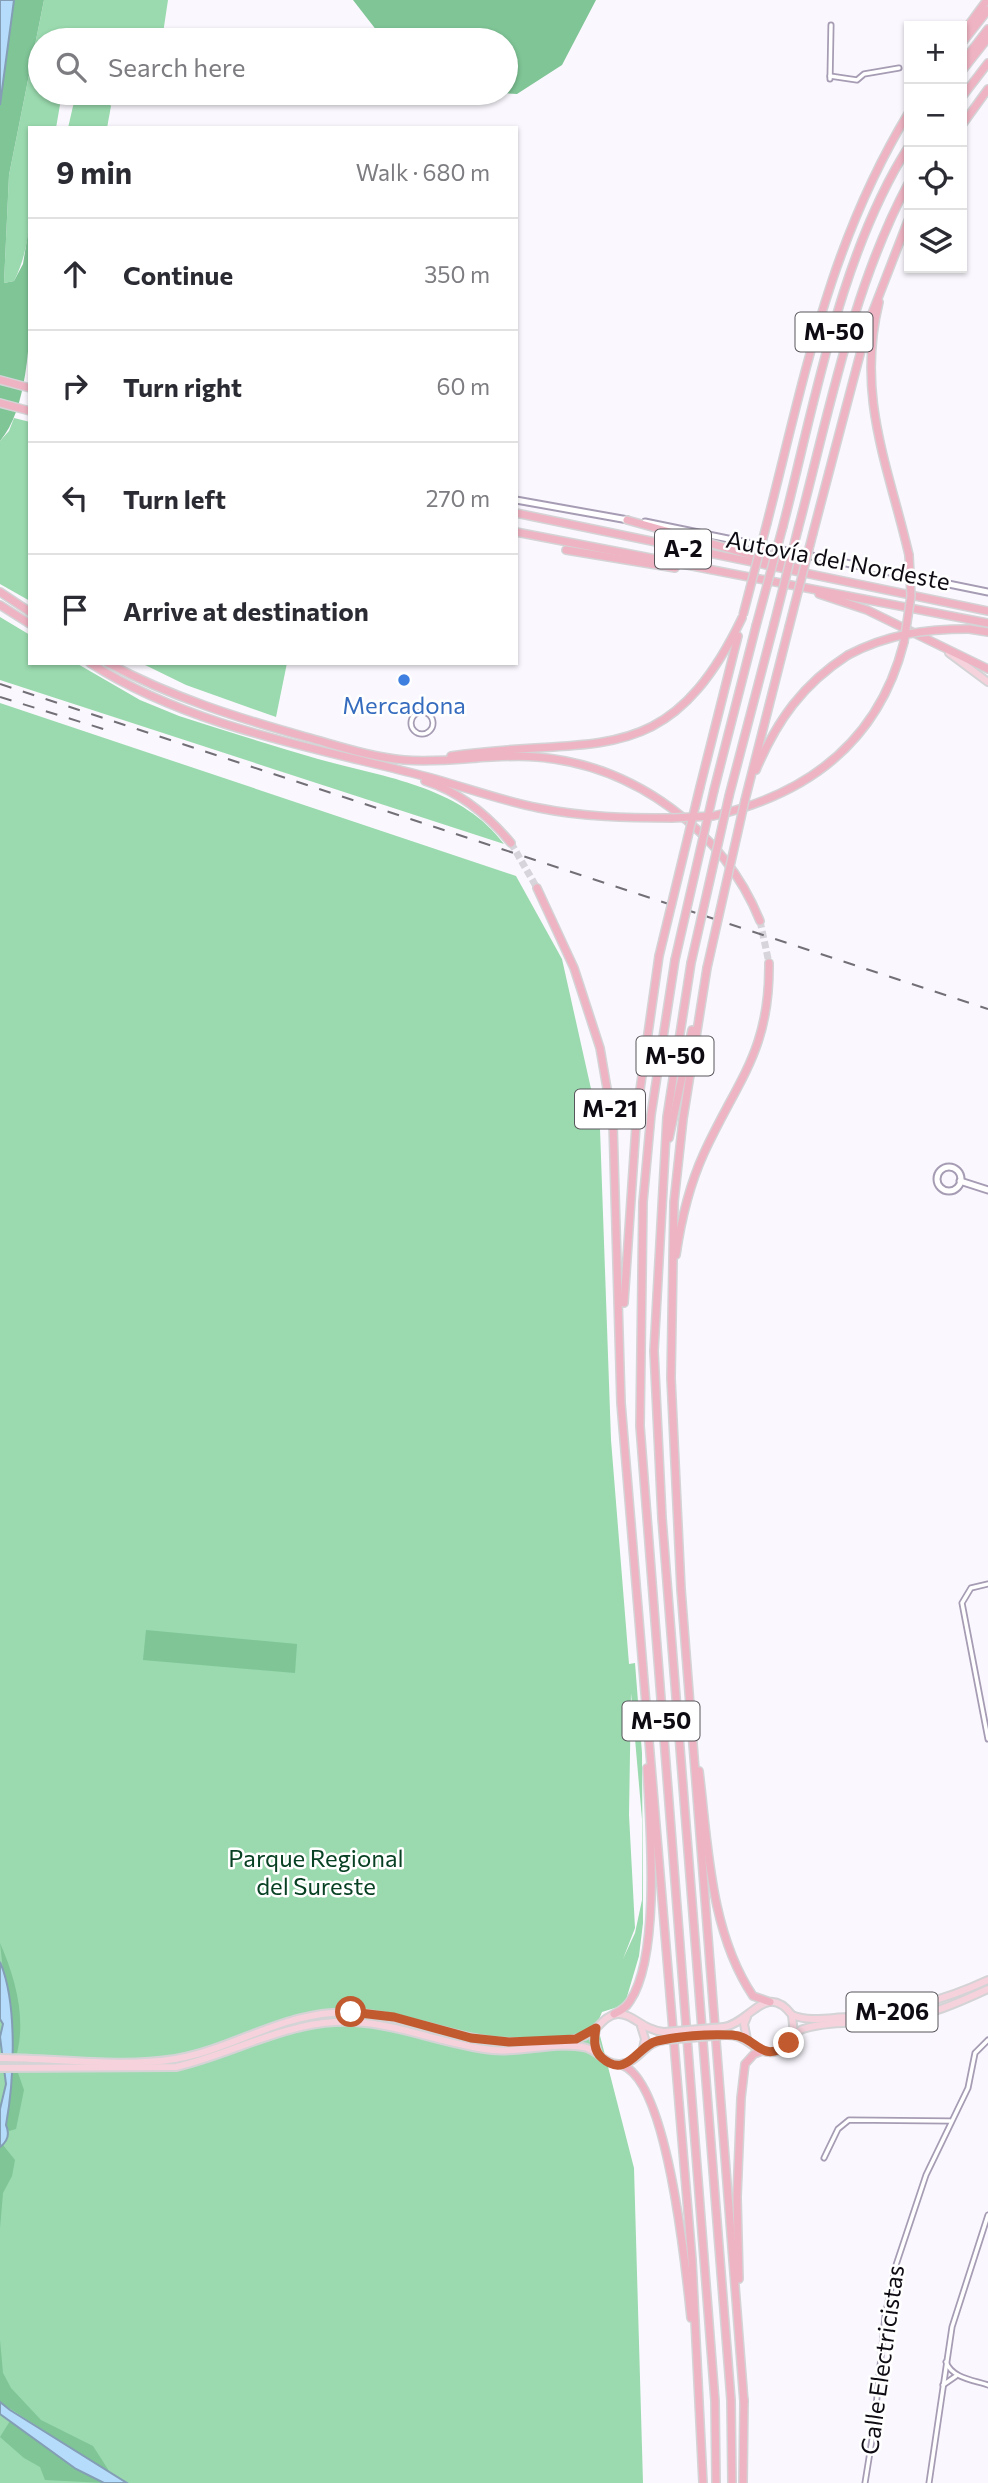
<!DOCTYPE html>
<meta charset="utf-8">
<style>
body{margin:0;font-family:Commissioner,sans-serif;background:#f2f2f3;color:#2b2b33}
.controls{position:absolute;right:21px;top:21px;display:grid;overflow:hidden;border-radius:0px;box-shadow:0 2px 5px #0004}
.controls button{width:63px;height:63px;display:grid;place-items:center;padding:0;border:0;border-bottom:2px solid #e1e1e2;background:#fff;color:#2b2b33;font:35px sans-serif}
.stop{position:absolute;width:21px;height:21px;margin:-16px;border:5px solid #c15b2f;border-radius:50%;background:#fff}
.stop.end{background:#c15b2f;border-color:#fff;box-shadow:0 2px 7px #0008}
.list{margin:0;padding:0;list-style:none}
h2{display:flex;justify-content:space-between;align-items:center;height:91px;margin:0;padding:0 28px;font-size:30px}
h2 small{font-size:23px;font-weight:400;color:#7c7c81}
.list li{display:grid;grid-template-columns:46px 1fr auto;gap:21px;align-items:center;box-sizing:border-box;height:112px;padding:0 28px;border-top:2px solid #e1e1e2}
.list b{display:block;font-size:26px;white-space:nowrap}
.list em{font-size:23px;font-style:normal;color:#7c7c81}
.icon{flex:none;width:38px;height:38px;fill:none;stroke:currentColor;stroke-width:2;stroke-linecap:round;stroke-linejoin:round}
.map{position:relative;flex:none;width:988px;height:2483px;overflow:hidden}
.search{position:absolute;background:#fff;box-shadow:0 2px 5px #0004;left:28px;top:28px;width:490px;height:77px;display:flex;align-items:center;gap:18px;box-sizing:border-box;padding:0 24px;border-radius:38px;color:#7c7c81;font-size:26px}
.panel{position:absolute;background:#fff;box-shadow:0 2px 5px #0004;left:28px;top:126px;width:490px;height:539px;border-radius:0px}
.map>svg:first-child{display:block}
.green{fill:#9adaae;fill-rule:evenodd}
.forest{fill:#7fc596}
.water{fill:#b5ddfb;stroke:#839eb5;stroke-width:2}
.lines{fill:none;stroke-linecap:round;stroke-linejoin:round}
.highway-tunnel{stroke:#d7d4db;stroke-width:7;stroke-dasharray:7 3.5;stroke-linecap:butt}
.street-casing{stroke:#a69cb4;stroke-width:7}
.secondary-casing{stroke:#a69cb4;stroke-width:9}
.primary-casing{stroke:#d4d3d5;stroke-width:10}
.highway-casing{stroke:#d4d3d5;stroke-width:10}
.street{stroke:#fff;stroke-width:3.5}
.secondary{stroke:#fff;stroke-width:5}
.primary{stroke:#f5d2dc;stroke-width:6}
.highway{stroke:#efb4c4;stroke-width:7}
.rail{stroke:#726f76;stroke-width:2;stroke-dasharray:12 12;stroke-linecap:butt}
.primary-bridge-casing{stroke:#d4d3d5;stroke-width:10;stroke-linecap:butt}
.highway-bridge-casing{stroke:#d4d3d5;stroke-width:10;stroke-linecap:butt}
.primary-bridge{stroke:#f5d2dc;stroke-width:6}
.highway-bridge{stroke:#efb4c4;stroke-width:7}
.route{stroke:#c15b2f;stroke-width:9}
.shop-dot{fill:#3f7fe0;stroke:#fff;stroke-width:2.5}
.labels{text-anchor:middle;stroke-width:5;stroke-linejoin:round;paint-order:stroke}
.shield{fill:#fff;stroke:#57545a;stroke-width:2}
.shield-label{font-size:23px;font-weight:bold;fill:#0f0b13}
.street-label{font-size:24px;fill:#0f0b13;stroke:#fff}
.shop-label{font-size:24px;fill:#366cbe;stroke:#fff}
.park-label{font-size:24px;fill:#074022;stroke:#fff}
</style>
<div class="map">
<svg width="988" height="2483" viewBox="0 0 988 2483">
<rect width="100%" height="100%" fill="#faf8fe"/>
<g class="green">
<path d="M 44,0 L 168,0 L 162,40 L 40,40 L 40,93 L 62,93 L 56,128 L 30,128 C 30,178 37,236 14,281 L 4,283 L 9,175 Z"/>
<polygon points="76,93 102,93 111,106 107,128 68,128"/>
<polygon points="14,418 30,422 30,601 0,584 0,441 9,431"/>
<path d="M 0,617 L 30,635 L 30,663 L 76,663 L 140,700 L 179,716 C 225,731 271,745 318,759 C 383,777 461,786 504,844 L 0,680 Z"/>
<polygon points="141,663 287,663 276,717 186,685"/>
<path d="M 0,703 L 516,876 L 562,959 L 600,1129 L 611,1440 L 629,1664 L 635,1663 L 642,1753 L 643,1923 L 639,1956 L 626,2000 L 621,2006 L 602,2012 L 597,2024 L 634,2168 L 643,2483 L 0,2483 ZM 631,1693 L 642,1819 L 642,1900 L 635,1933 L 623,1959 L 635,1928 L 629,1815 Z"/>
</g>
<g class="forest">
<path d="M 0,0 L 44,0 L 9,175 L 4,283 L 14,281 L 23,264 L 30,221 C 30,279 38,398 0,441 Z"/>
<polygon points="353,0 596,0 562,65 517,94 502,93 506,93 506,40 384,40"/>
<polygon points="146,1630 297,1644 295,1673 143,1660"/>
<path d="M 0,1943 C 15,1977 26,2017 17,2053 L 12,2054 Z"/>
<polygon points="12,2073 18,2073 24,2090 16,2129 9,2131 6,2125"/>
<polygon points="3,2145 15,2160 12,2176 3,2193 0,2228 0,2147"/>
<polygon points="0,2340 3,2373 11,2388 41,2420 93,2446 111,2474 0,2402"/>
<polygon points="10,2421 76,2468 104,2483 45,2480 40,2467 24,2458 0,2437"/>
</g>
<g class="water">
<polygon points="0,0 14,0 0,105"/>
<path d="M 0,1962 C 18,2004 14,2081 6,2125 C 10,2134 8,2141 0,2147 L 0,2109 L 6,2084 L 0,2037 L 3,2024 L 0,2019 Z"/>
<polygon points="0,2402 10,2410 127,2483 104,2483 76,2469 0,2414"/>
</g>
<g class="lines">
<g class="highway-tunnel">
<polyline points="511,843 537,888"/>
<polyline points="760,921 769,963"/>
</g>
<defs>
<g id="street">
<polyline points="830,76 857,80 864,74 899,68"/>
<polyline points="830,79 831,25"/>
<circle cx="422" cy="723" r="11"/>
<polyline points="988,1584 971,1588 962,1603 988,1739"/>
<polyline points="824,2158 838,2129 849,2120 950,2121"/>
<path d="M 946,2362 C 952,2378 973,2380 988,2385"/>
<polyline points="943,2385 956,2376"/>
<polyline points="865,2483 874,2427 885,2316 896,2265 926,2175 968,2088 975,2053 988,2040"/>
<polyline points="929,2483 952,2327 988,2215"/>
</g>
<g id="secondary">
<polyline points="516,500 628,520"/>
<polyline points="645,522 988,592"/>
<circle cx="949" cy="1179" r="12"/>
<polyline points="960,1181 988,1190"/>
</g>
<g id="primary">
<polyline points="949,653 988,682"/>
<path d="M 792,2015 C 809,2022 828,2018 846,2017 C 897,2012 941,2002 988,1980"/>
<polyline points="747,2017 744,2024 747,2039"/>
<polyline points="641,2026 645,2039 643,2048"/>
<path d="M 724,2027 C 750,2023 766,1981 792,2015 L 794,2035"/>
<polyline points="596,2030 594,2039 598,2053"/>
<path d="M 725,2035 C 746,2033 755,2055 774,2052 C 789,2049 791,2033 803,2029 C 832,2020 866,2024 896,2020 C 928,2016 958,2003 988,1989"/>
<path d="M 0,2058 C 57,2058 118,2068 175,2059 C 229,2050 276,2017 332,2013 C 393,2008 448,2040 509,2042 C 528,2042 571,2044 587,2035 C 599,2029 603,2016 617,2014 C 633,2013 642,2030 664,2032"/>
<path d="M 0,2068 L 176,2067 C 229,2055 280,2025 335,2022 C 390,2019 438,2044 492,2050 C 522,2053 553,2042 583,2047 C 598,2049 604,2065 620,2064 C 640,2063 643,2042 665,2040"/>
</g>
<g id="highway">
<polyline points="962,34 987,0"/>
<polyline points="962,43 988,10"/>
<polyline points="962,63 988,29"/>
<polyline points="962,71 988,38"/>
<polyline points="962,97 988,63"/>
<polyline points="962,125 988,89"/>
<path d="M 879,302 C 856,396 888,465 909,555"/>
<polyline points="0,380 30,388"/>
<polyline points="0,403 30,411"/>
<polyline points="516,513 988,611"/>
<polyline points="627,520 802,569"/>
<path d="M 767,523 C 805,375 829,244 909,112"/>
<path d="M 783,526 C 815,403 840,254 909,146"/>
<path d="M 798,529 C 829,413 852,288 909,182"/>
<polyline points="516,532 988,623"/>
<polyline points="813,533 868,324 909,218"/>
<polyline points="566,550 675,568"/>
<polyline points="0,592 30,612"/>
<polyline points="819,594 867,610 988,669"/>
<polyline points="0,605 30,624"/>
<polyline points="969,629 988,632"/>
<path d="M 90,663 C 187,725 306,746 416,774 C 457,784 497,800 539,808 C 583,817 627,818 672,818"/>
<path d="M 108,663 C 171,697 238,718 306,737 C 339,746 371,757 404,760 C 448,764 493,753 537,757 C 634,765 724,831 760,921"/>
<path d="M 451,756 C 594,734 666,776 742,618"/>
<path d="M 756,770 C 777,720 803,684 848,655"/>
<path d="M 425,781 C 460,792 487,814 511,843"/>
<polyline points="700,787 738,636"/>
<polyline points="714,790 756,626"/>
<polyline points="729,796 774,624"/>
<polyline points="745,800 789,627"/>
<path d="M 713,816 C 809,794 879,741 904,642"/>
<polyline points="537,888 574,968 600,1048 613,1123 621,1403 692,2260 703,2483"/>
<polyline points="675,960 651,1115 643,1202 640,1426 715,2401 716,2483"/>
<polyline points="691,963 667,1117 654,1351 662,1518 731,2400 732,2483"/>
<polyline points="707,968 683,1119 674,1202 671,1378 681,1589 744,2402"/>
<polyline points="669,1138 692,1030"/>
<path d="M 676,1255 C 681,1220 689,1186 704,1153 C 738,1079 770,1051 769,963"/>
<polyline points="624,1303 637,1111 659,956"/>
<path d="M 699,1771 C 708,1845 710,1932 753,1996 L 770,2002"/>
<path d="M 614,2014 C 620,2011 626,2008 630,2001 C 661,1955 650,1824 647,1768"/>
<path d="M 622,2065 C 668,2082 686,2270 691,2318"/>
<polyline points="739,2279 737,2197 741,2098 745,2064 754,2054 762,2051"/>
<polyline points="743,2483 744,2400"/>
</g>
</defs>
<use href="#street" class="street-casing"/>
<use href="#secondary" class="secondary-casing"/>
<use href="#primary" class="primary-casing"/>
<use href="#highway" class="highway-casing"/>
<use href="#street" class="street"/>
<use href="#secondary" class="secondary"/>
<use href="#primary" class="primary"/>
<use href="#highway" class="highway"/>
<g class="rail">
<polyline points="0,684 988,1009"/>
<polyline points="0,697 113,732"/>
</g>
<defs>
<g id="primary-bridge">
<polyline points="664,2032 724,2027"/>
<polyline points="665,2040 725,2035"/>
</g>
<g id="highway-bridge">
<polyline points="743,615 767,523"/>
<polyline points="774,624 798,529"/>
<polyline points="756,626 783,526"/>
<polyline points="789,627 813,533"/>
<polyline points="904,642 911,596 909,555"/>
<path d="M 848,655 C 888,634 925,629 969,629"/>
<polyline points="672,818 713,816"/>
<polyline points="659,956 700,787"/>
<polyline points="675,960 714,790"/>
<polyline points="691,963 729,796"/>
<polyline points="707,968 745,800"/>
</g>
</defs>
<use href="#primary-bridge" class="primary-bridge-casing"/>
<use href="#highway-bridge" class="highway-bridge-casing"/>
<use href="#primary-bridge" class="primary-bridge"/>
<use href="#highway-bridge" class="highway-bridge"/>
</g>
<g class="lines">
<path class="route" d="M 351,2012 L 394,2017 L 471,2038 L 509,2042 L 576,2039 L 596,2028 C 594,2039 593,2050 602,2058 C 627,2080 638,2045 657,2041 C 679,2036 709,2034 732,2035 C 757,2036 761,2066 789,2043"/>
</g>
<circle class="shop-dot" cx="404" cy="680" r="7"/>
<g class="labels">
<g class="shield">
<rect x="795.5" y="312.5" width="77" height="39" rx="5"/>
<rect x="655" y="529.5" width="56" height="39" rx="5"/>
<rect x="636.5" y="1036.5" width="77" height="39" rx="5"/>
<rect x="575" y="1089.5" width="70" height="39" rx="5"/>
<rect x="622.5" y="1701.5" width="77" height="39" rx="5"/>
<rect x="846.5" y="1992.5" width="91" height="39" rx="5"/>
</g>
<g class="shield-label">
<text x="834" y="340">M-50</text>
<text x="683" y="557">A-2</text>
<text x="675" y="1064">M-50</text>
<text x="610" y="1117">M-21</text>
<text x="661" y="1729">M-50</text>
<text x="892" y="2020">M-206</text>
</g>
<g class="street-label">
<text transform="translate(838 561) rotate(11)" y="8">Autovía del Nordeste</text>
<text transform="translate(883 2360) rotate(-82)" y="8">Calle Electricistas</text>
</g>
<g class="shop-label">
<text x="404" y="714">Mercadona</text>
</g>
<g class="park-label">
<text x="316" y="1867">Parque Regional<tspan x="316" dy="28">del Sureste</tspan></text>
</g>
</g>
</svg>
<div class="controls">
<button>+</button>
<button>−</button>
<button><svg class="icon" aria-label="locate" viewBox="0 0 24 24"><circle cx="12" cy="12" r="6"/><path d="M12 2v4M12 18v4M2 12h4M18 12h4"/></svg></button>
<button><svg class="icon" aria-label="layers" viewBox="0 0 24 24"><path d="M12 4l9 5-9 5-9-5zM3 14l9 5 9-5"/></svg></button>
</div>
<div class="stop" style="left:351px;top:2012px"></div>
<div class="stop end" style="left:789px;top:2043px"></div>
<div class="search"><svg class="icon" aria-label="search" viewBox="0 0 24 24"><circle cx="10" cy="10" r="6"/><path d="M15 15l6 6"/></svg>Search here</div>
<section class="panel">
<h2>9 min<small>Walk · 680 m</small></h2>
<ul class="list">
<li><svg class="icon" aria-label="ahead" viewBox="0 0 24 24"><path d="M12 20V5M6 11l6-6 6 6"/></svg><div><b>Continue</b></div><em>350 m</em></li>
<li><svg class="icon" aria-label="right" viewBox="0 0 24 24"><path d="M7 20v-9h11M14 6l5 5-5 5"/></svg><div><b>Turn right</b></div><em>60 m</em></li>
<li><svg class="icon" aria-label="left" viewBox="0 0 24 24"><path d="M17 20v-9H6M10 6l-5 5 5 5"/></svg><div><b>Turn left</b></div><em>270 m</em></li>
<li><svg class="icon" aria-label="arrive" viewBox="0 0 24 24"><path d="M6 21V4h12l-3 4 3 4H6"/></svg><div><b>Arrive at destination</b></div></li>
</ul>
</section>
</div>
